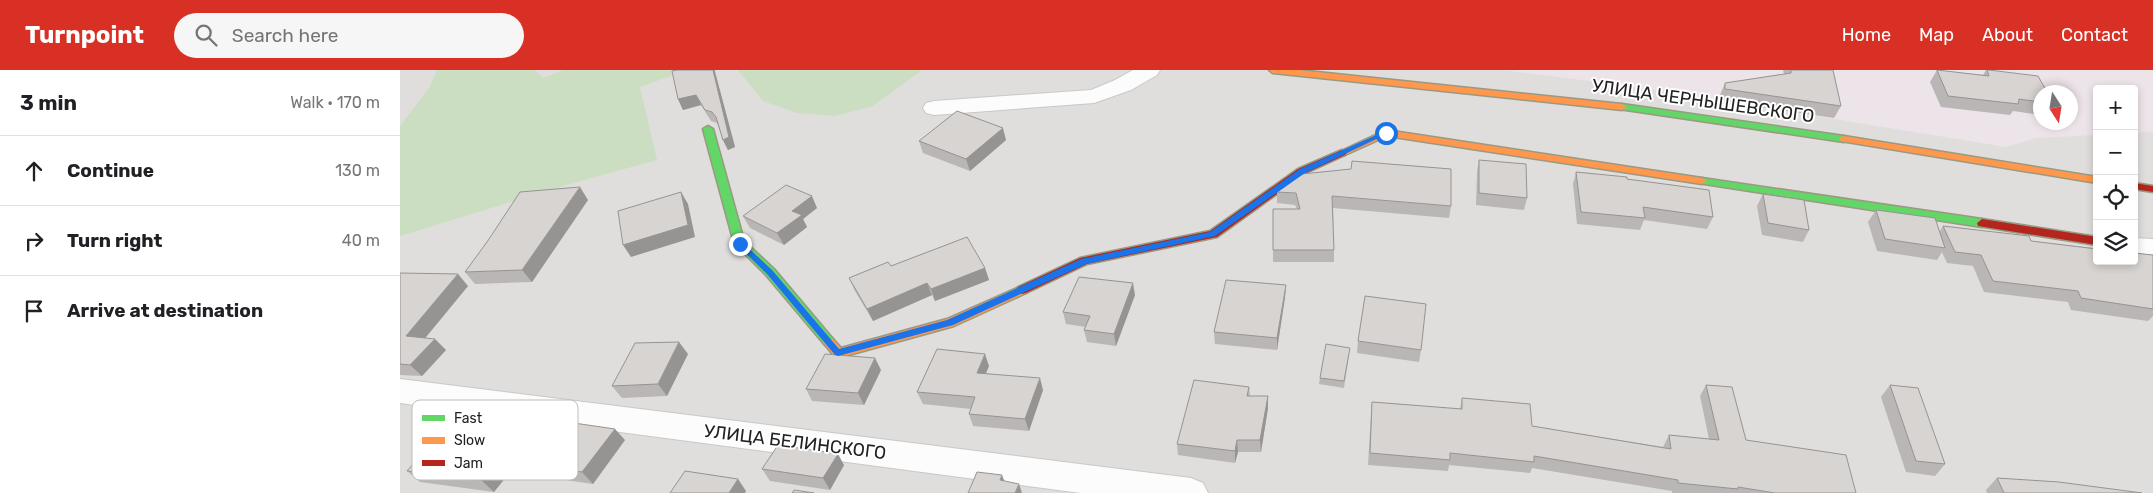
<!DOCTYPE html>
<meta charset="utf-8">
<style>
body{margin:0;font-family:Rubik,sans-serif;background:#f6f6f6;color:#202124}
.controls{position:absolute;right:15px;top:15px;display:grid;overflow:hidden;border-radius:5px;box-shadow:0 2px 8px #0003}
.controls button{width:45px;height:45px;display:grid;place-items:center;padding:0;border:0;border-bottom:1px solid #e0e0e0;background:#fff;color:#202124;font:25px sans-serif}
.compass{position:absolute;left:1633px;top:15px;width:45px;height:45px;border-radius:50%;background:#fff;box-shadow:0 2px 8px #0003;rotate:168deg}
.stop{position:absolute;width:15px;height:15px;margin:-11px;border:4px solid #1a73e8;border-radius:50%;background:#fff}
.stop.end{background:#1a73e8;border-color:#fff;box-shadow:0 1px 5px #0008}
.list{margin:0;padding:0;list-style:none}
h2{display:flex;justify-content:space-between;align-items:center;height:65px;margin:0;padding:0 20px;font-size:21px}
h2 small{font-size:16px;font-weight:400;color:#757577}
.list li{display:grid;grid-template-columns:32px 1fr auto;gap:15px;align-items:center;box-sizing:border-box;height:70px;padding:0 20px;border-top:1px solid #e0e0e0}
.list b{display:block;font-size:19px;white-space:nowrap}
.list em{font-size:16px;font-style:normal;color:#757577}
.icon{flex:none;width:28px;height:28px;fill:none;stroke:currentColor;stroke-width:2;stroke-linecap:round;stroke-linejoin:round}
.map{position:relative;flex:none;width:1753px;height:423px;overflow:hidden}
header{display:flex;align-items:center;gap:30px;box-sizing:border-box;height:70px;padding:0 25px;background:#d93025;color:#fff}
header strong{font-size:24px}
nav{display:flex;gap:28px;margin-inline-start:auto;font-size:18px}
.search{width:350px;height:45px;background:#f6f6f6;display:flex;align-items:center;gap:12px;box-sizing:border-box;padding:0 18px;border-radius:28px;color:#757577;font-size:19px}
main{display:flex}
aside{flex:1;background:#fff}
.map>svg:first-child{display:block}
.residential{fill:#dfdedc;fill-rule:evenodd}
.industrial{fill:#ede4e9;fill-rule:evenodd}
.forest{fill:#cbdec1}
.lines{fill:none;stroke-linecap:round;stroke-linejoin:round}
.street-casing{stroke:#c9c8c7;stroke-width:2}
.fast-casing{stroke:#999a82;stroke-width:3}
.slow-casing{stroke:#999a82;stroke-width:3}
.jam-casing{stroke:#999a82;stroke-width:3}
.street{fill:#fdfcfc;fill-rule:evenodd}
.fast{fill:#63d668;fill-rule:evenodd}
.slow{fill:#ff974d;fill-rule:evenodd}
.jam{fill:#b3261e;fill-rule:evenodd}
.wall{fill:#b9b6b5}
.shaded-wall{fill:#969493}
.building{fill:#d7d4d2;stroke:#969493}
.route{fill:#1a73e8}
.labels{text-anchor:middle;stroke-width:4;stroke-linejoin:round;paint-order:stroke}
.street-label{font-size:18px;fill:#222;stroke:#fff}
.key{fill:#fff;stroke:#bdbdbd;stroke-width:1}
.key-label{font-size:14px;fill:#222}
</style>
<header>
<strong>Turnpoint</strong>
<div class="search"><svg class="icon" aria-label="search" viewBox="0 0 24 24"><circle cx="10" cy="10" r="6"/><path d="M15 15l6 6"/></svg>Search here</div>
<nav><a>Home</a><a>Map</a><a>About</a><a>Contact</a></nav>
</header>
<main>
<aside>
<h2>3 min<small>Walk · 170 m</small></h2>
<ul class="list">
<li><svg class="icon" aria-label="ahead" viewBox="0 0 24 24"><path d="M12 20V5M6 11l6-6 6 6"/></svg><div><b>Continue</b></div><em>130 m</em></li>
<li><svg class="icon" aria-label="right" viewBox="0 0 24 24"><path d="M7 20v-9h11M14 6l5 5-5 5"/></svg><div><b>Turn right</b></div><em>40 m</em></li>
<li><svg class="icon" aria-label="arrive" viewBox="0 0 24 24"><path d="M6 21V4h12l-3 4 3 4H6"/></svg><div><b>Arrive at destination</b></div></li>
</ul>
</aside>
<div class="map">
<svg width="1753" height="423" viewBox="0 0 1753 423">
<rect width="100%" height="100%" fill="#f0eeeb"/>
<path class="residential" d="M 0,0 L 1753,0 L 1753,423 L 0,423 ZM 1697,19 L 1734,19 L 1734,191 L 1697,191 ZM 1640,22 L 1670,22 L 1670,52 L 1640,52 Z"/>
<path class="industrial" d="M 1104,0 L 1753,0 L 1753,62 L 1734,63 L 1734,19 L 1697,19 L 1697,65 L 1636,68 L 1606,77 L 1244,18 ZM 1640,22 L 1670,22 L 1670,52 L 1640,52 Z"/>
<g class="forest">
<polygon points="37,0 135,0 143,8 163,0 278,0 279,3 240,17 257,90 170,114 0,166 0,56 29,18"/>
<polygon points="338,0 522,0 473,36 435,46 397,43 363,31"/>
</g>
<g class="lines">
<defs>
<g id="street">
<polygon points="733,0 760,0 757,5 731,20 694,33 534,45 526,43 523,38 526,33 534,31 691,20 715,10"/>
<polygon points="1734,168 1753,169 1753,187 1734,186"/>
<polygon points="0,309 791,408 803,413 808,423 681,423 0,333"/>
</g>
<g id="fast">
<polygon points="1222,34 1444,66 1449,69 1444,72 1219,39 1217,37"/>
<polygon points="308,56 313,59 344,171 374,199 433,269 435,272 433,275 425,275 366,205 334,173 303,59"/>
<polygon points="1302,108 1582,149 1587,153 1582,157 1298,113 1297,111 1298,109"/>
</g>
<g id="slow">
<polygon points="869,0 898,0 1222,34 1227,37 1222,40 873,3"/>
<polygon points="986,60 1302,108 1307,111 1302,114 987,66 945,85 942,86 937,83"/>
<polygon points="1444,66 1697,107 1697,113 1441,71 1439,69 1441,67"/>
<polygon points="622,216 626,217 628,220 626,223 554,256 438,288 434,286 423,272 425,269 433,269 441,278 547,249"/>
</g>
<g id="jam">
<polygon points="942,80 947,83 945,85 906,103 817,167 687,194 626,223 622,224 616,220 618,217 680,188 810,161 898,99"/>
<polygon points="1734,113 1753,116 1753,122 1734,119"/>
<polygon points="1582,149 1697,167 1697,175 1578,156 1577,153"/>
</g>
</defs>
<use href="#street" class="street-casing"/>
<use href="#fast" class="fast-casing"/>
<use href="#slow" class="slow-casing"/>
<use href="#jam" class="jam-casing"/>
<use href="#street" class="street"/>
<use href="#fast" class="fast"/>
<use href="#slow" class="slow"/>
<use href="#jam" class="jam"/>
</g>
<g class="wall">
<polygon points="1383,0 1433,0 1441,36 1434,48 1320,31 1320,25 1325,13 1384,4"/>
<polygon points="1537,0 1583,5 1586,0 1640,32 1640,45 1613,41 1610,45 1541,37 1530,12"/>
<polygon points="315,2 335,77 328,80 323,70 317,53 311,51 301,35 283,40 278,29"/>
<polygon points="606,70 570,101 523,83 519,71"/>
<polygon points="1079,90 1127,128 1124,140 1076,135 1077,102"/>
<polygon points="1176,102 1227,109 1313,147 1307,159 1244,150 1240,160 1177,154 1173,114"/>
<polygon points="877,122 1051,136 1049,148 933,138 934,180 934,192 873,192 873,139 897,139 895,135 877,133"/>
<polygon points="1363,124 1409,160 1403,172 1362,165 1357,136"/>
<polygon points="188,130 132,212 75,214 65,202 87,172"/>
<polygon points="417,138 403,149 407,157 384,175 350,158 343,146"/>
<polygon points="1476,140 1540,161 1543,156 1631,171 1753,185 1753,246 1748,251 1671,240 1668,232 1584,222 1573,196 1547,193 1542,182 1537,190 1477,181 1468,152"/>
<polygon points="491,196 585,198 589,210 535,231 532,225 473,251 455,221 449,208"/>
<polygon points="0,203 68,216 25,268 46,280 22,306 0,305"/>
<polygon points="886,215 885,227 877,280 815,274 814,262"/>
<polygon points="735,225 716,276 687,272 684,260 686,257 666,254 663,242"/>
<polygon points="958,271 1021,280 1019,292 957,283"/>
<polygon points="288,284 267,326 222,328 212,316"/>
<polygon points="949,284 944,318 919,314 920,308"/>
<polygon points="589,296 586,303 643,320 629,361 573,356 569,344 571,339 523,334 517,322"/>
<polygon points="481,300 464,335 412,331 406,319"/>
<polygon points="1306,315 1346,370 1456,423 1272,423 1272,421 1132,398 1130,403 1049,395 1048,401 968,395 971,344 972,332 1060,339 1062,328 1132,356 1263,377 1269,365 1309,369 1300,326"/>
<polygon points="1490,315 1545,394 1535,406 1506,402 1481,327"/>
<polygon points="849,317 850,326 868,326 868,338 861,382 838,382 835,393 778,385 777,374"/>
<polygon points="225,370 193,414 110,402 94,422 20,412 7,401"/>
<polygon points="444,395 430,420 370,411 362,399"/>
<polygon points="1597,408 1742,423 1587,423 1586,420"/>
</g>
<g class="shaded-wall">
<polygon points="313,0 315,0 315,2 335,77 328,80 323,70"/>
<polygon points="296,25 301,35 283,40 278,29"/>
<polygon points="603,58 606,70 570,101 566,89"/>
<polygon points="180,117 188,130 132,212 122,200"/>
<polygon points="281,122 288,134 295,167 231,187 223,175"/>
<polygon points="412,126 417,138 403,149 407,157 384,175 377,163 392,141"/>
<polygon points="585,198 589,210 535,231 531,219"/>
<polygon points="58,204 68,216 17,278 6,266"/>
<polygon points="527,213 532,225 473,251 467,239"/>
<polygon points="733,213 735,225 716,276 714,264"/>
<polygon points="886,215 885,227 877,280 877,268"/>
<polygon points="35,269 46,280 22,306 10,295"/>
<polygon points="279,272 288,284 267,326 258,314"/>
<polygon points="585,284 589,296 581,315 577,303"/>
<polygon points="475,288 481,300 464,335 458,323"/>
<polygon points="640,308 643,320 629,361 625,349"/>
<polygon points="868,326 868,338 861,382 860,370"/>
<polygon points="215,359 225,370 193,414 182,402"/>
<polygon points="837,370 838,382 835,393 835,381"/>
<polygon points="438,384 444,395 430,420 423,408"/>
<polygon points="98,390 110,402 94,422 81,410"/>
<polygon points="602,405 606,415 600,410"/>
<polygon points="338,409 346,421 345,423 329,423"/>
<polygon points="619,414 622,423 615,423"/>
</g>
<g class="building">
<polygon points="277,0 313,0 329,67 323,70 316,47 312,42 305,40 296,25 278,29 272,1"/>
<polygon points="1391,0 1433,0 1441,36 1325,19 1325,13 1391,3"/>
<polygon points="1537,0 1589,6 1587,0 1589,0 1638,6 1647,22 1640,22 1640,32 1619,29 1618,34 1548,26"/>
<polygon points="557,41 603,58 566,89 519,71"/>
<polygon points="1079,90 1126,94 1127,128 1079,123"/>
<polygon points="952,91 1051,99 1051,136 932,126 934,180 873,180 873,139 900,139 896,123 877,122 902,104 951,99"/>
<polygon points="1176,102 1227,107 1227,109 1309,120 1313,147 1243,137 1245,148 1181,142"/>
<polygon points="386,115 412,126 392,141 402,145 377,163 343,146"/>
<polygon points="180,117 122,200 65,202 87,172 120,122"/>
<polygon points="281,122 288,155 223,175 218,141"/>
<polygon points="1363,124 1404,130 1409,160 1368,153"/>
<polygon points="1476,140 1535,148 1545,178 1485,169"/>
<polygon points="1543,156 1629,166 1631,171 1697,179 1697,191 1734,191 1734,183 1753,185 1753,239 1681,228 1678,221 1593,211 1581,185 1555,182"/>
<polygon points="567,167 585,198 531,219 527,213 467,239 449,208 488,192 491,196"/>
<polygon points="0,203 58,204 6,266 35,269 10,295 0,294"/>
<polygon points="679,207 733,213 714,264 684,260 690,246 663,242"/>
<polygon points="826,210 886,215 877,268 814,262"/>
<polygon points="965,226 1026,234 1021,280 958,271"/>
<polygon points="279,272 258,314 212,316 235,273"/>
<polygon points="926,274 950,278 944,311 920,308"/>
<polygon points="537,279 585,284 577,303 640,308 625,349 569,344 575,327 517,322"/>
<polygon points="425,284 475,288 458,323 406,319"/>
<polygon points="794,310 849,317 847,326 868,326 860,370 837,370 835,381 777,374"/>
<polygon points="1306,315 1332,317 1346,370 1446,385 1456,423 1375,423 1338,417 1338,419 1278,413 1278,410 1134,386 1134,392 1050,383 1050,390 970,383 972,332 1062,339 1062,328 1130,334 1132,356 1271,379 1269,365 1319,370"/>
<polygon points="1490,315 1518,318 1545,394 1516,391"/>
<polygon points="52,350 158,363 167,352 215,359 182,402 98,390 81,410 7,401"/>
<polygon points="378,375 438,384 423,408 362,399"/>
<polygon points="285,401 338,409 329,423 270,423"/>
<polygon points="577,402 602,405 600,410 619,414 615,423 568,423"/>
<polygon points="1597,408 1659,412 1742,423 1604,423"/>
<polygon points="394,420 414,423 392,423"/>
</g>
<polygon class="route" points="983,62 989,63 905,103 815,166 686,194 553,255 438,286 435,285 367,204 336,174 337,172 342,172 372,200 439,279 547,250 681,189 810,162 900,99"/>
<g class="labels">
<g class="street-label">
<text transform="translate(1303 31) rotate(8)" y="6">УЛИЦА ЧЕРНЫШЕВСКОГО</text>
<text transform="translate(395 372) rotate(7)" y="6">УЛИЦА БЕЛИНСКОГО</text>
</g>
</g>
<rect x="12" y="330" width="166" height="80" rx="8" class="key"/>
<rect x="22" y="345" width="23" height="6" fill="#63d668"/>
<rect x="22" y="367" width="23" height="7" fill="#ff974d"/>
<rect x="22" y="390" width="23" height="6" fill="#b3261e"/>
<g class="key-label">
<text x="54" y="353">Fast</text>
<text x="54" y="375">Slow</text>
<text x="54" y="398">Jam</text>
</g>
</svg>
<div class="controls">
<button>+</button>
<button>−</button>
<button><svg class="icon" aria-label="locate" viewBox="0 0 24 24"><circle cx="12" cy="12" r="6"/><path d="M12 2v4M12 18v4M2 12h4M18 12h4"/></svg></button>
<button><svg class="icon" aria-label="layers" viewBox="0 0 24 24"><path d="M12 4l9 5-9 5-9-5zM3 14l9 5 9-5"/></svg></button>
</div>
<svg class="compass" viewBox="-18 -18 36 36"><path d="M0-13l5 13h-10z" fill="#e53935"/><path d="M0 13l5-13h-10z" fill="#757577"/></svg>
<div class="stop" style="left:986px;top:63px"></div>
<div class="stop end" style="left:340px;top:174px"></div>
</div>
</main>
